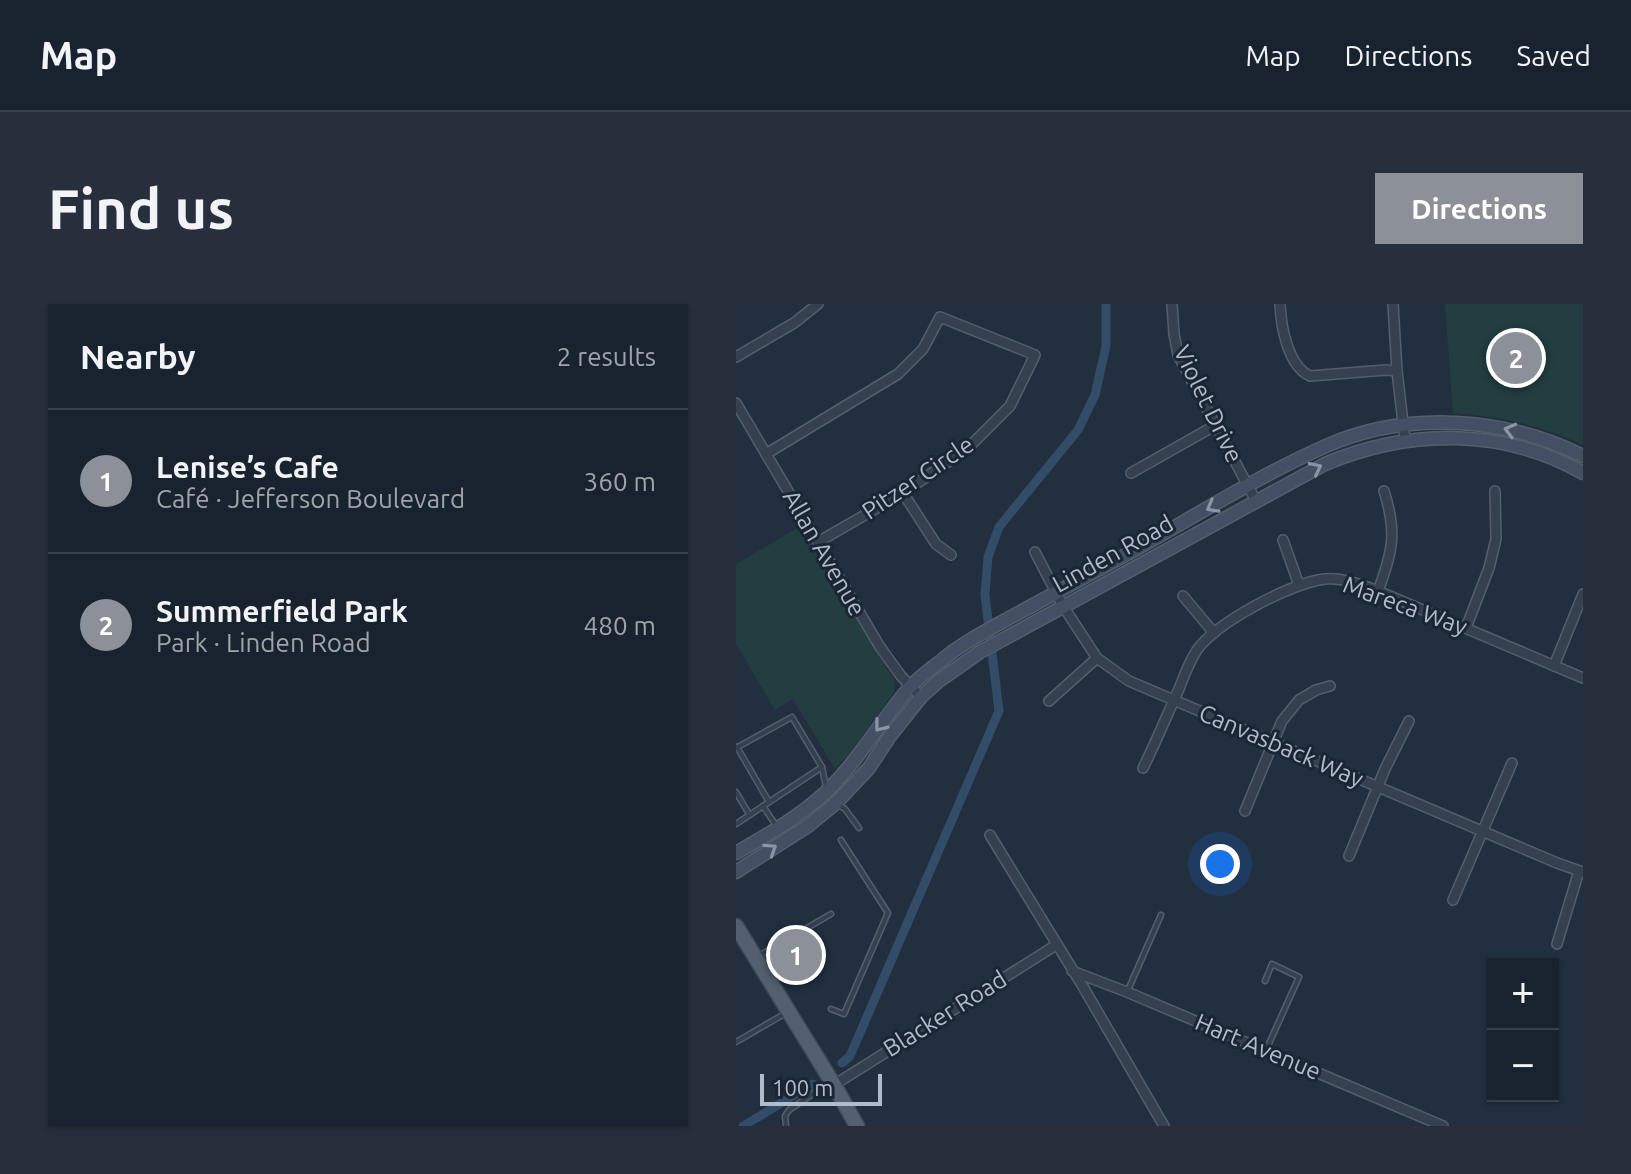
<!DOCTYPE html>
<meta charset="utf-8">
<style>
body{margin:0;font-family:Ubuntu,sans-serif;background:#262f3b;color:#f1f3f6}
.controls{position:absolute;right:24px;bottom:24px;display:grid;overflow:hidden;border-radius:0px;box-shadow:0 2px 6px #0004}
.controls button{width:72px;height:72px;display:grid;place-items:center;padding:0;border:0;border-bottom:2px solid #37404b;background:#19232f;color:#f1f3f6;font:40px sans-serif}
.scale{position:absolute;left:24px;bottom:20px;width:122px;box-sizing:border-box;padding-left:8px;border:4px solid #b1bcca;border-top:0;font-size:22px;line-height:28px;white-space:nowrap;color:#b1bcca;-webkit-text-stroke:6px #1a2634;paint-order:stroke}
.you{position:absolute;left:484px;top:560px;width:28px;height:28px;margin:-20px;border:6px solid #fff;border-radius:50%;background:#1a73e8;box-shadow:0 0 0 12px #1a73e833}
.badge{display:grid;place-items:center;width:52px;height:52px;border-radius:50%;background:#8c9099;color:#fff;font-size:26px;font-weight:700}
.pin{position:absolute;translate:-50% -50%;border:4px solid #fff;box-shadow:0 2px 8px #0006}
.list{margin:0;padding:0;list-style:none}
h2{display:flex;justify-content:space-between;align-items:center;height:104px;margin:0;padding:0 32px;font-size:34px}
h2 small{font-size:26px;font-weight:400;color:#9fa4aa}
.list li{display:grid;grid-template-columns:52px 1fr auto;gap:24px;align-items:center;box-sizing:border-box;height:144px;padding:0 32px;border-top:2px solid #37404b}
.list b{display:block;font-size:30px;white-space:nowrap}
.list p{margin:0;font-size:26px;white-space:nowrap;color:#9fa4aa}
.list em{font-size:26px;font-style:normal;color:#9fa4aa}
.map{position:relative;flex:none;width:847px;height:822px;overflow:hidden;border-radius:0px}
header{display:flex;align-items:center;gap:48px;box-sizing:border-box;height:112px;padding:0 40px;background:#19232f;border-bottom:2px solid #37404b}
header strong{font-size:38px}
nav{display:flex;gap:44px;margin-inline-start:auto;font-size:28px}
.intro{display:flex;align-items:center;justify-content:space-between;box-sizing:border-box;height:192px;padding:0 48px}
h1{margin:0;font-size:56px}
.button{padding:20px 36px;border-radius:0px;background:#8c9099;color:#fff;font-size:28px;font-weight:700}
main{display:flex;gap:48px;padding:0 48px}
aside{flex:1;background:#19232f;border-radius:0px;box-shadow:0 2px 6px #0004}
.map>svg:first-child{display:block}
.green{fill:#233e40}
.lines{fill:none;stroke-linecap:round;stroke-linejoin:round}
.canal{stroke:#334c68;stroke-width:9}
.lane-casing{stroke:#535f6d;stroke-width:7}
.street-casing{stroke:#535f6d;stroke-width:12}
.secondary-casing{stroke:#535f6d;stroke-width:15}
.primary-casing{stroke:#3e4a58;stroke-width:17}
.lane{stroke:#35414f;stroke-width:4}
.street{stroke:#35414f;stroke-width:9}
.secondary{stroke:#435063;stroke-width:12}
.primary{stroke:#53606f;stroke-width:14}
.oneway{stroke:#8a96a6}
.labels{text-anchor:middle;stroke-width:6;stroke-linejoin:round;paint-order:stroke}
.street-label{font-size:24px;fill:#b1bcca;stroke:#1a2634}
</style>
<header>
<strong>Map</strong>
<nav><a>Map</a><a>Directions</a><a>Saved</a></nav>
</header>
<div class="intro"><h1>Find us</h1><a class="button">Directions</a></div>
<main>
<aside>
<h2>Nearby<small>2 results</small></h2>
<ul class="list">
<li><span class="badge">1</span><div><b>Lenise’s Cafe</b><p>Café · Jefferson Boulevard</p></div><em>360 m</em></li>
<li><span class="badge">2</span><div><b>Summerfield Park</b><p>Park · Linden Road</p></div><em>480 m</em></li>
</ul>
</aside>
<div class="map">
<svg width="847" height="822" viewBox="0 0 847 822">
<rect width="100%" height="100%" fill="#212f3f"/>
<g class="green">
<path d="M 709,0 L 847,0 L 847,141 C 801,120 767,113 717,109 Z"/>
<polygon points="66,221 140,348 159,377 158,388 114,449 99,465 57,395 39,406 0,340 0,260"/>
</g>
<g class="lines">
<g class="canal">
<polyline points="106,759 114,752 263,407 249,291 252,253 263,223 342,126 359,91 370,42 370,0"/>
<polyline points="7,822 77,780"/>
</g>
<defs>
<g id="lane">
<polyline points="1,443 33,498"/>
<polyline points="0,444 56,413 86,463 90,483"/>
<polyline points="0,488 13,510"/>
<polyline points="101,500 109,505 123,524"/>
<polyline points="27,502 41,523"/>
<polyline points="0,520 86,463"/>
<polyline points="21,653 95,610"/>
<polyline points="529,677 536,660 563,673 531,744"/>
<polyline points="392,686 425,611"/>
<polyline points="95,705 108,710 152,609 105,536"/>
<polyline points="0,738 50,709"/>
<polyline points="50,822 49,812 53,806 94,778"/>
</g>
<g id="street">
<polyline points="436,0 438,30 442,51 520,197"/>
<path d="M 544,0 C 545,23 552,62 574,72 L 650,66 L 661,67"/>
<polyline points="657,0 661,67 669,136"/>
<polyline points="0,53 58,19 82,0"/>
<polyline points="0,99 144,343 165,372 185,393"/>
<polyline points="30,150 162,70 187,45 204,13 299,51 274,102 232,144 167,189 82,238"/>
<polyline points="395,169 480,121"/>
<polyline points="167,189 200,240 215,251"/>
<polyline points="547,236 563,281"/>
<polyline points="299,248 327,302 361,354 393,377 821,559 847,568"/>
<path d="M 642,287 C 657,247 661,228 648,187"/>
<polyline points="447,292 478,329"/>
<polyline points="730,324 753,264 760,235 759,187"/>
<polyline points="818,362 847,290"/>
<polyline points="313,397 361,354"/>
<path d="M 407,464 C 420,438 431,411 443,385 C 448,372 453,358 461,346 C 481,318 555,279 589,275 C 606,273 626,281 642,287 L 847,374"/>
<polyline points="509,507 546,417 563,396 580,386 594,382"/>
<polyline points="254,531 346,681 428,822"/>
<polyline points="613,552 649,465 673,417"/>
<polyline points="717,596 776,459"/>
<polyline points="821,640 843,567"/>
<polyline points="336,667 391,688 707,822"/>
<polyline points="98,781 320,641"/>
</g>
<g id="secondary">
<path d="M 0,549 C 31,531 63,513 90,488 C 122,457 144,418 173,384 C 182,374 194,365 205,357 C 226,339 252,326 277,312 C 315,291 354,270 393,249 C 458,213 522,172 590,142 C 671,106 769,113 847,152"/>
<path d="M 0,568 L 72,522 L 100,499 L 133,464 L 154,432 L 185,393 L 204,376 L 244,348 L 589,160 C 673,125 766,123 847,169"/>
</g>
<polyline id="primary" points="0,622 98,781 121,822"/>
</defs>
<use href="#lane" class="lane-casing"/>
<use href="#street" class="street-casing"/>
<use href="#secondary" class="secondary-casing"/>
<use href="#primary" class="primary-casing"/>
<use href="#lane" class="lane"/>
<use href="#street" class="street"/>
<use href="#secondary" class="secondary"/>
<use href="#primary" class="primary"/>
</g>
<defs><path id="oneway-chevron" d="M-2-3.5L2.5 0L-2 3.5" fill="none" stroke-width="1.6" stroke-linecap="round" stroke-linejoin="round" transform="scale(2)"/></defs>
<g class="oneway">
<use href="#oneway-chevron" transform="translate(774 126) rotate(-165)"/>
<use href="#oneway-chevron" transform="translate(580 164) rotate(-27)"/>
<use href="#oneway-chevron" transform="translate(476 203) rotate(151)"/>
<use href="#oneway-chevron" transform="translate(144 422) rotate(128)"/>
<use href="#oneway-chevron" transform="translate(35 545) rotate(-33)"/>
</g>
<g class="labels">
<g class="street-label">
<text transform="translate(472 100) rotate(64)" y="8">Violet Drive</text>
<text transform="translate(182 174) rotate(-34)" y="8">Pitzer Circle</text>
<text transform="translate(88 249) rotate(60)" y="8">Allan Avenue</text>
<text transform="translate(377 250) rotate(-29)" y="8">Linden Road</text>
<text transform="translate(669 302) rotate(20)" y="8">Mareca Way</text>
<text transform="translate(545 442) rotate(23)" y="8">Canvasback Way</text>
<text transform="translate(209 710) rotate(-32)" y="8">Blacker Road</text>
<text transform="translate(522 743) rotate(23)" y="8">Hart Avenue</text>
</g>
</g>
</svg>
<div class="controls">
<button>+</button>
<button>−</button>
</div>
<div class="scale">100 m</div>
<div class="you"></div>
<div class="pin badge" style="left:60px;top:651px">1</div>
<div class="pin badge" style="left:780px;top:54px">2</div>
</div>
</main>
